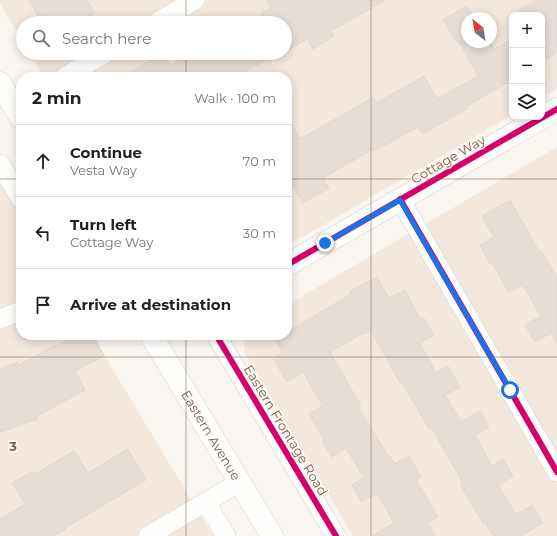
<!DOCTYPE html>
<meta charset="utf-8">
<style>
body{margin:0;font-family:Montserrat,sans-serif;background:#f2f2f2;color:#202124}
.controls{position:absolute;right:12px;top:12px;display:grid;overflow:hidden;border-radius:8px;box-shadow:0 2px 10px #0003}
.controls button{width:36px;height:36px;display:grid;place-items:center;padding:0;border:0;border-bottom:1px solid #e0e0e0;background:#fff;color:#202124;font:20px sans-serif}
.compass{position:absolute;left:461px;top:12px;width:36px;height:36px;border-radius:50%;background:#fff;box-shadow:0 2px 10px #0003;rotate:329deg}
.stop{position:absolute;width:12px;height:12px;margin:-9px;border:3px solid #1a73e8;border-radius:50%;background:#fff}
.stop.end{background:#1a73e8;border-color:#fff;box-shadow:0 1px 4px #0008}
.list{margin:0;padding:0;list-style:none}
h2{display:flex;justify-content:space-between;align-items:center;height:52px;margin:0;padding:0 16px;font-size:17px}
h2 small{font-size:13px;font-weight:400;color:#757577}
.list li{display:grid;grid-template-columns:26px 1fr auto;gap:12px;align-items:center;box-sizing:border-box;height:72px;padding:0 16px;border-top:1px solid #e0e0e0}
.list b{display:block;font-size:15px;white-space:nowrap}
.list p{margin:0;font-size:13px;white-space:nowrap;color:#757577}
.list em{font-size:13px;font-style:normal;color:#757577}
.icon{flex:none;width:22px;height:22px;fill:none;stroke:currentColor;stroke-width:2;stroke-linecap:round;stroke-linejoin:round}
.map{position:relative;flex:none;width:557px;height:536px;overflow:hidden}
.search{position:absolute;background:#fff;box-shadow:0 2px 10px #0003;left:16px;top:16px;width:276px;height:44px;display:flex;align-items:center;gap:10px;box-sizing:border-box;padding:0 14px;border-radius:22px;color:#757577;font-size:15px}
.panel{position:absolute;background:#fff;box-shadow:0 2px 10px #0003;left:16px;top:72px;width:276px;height:268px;border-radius:16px}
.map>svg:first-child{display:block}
.residential{fill:#f2e8de;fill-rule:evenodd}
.building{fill:#e6ded7;stroke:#e2d8d2}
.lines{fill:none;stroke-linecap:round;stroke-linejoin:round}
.minor-casing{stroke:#d7d1cb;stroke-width:20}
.tertiary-casing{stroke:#d7d1cb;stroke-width:23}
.secondary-casing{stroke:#d9d2cb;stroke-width:23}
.minor{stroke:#fefefd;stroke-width:19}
.tertiary{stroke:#fefefd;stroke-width:22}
.secondary{stroke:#fefefd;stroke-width:22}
.cycleway-casing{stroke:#fffaf3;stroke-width:8}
.cycleway{stroke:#d6006c;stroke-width:6}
.route{stroke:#1a73e8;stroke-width:5}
.grid{fill:none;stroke:#7a5c4d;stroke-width:1;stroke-opacity:0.55}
.labels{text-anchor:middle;stroke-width:3;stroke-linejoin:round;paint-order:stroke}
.street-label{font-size:13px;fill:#7a5c4d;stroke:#fffaf3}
.grid-label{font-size:13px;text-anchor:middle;font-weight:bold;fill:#7a5c4d;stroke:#fffaf3;stroke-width:3;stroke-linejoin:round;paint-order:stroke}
</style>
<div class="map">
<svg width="557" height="536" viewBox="0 0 557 536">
<rect width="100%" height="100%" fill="#f9f5f0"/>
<g class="residential">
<path d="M 0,0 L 557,0 L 557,89 L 542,98 L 542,15 L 512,15 L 512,115 L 287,246 L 287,77 L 44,77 L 30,53 L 285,53 L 285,23 L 23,23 L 23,42 L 0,4 ZM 467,18 L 491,18 L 491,42 L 467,42 Z"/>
<polygon points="557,147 557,536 353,536 245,353 244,338 246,335 287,335 287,305"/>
<polygon points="0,181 21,216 21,335 92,335 213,536 0,536"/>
</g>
<g class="building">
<polygon points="29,0 87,0 95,13 77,23 42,23"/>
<polygon points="267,0 385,0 331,31 334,36 313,49 307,39 285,52 285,23 266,23 261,14 271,8"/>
<polygon points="536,0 557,0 557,52 546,59 542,53 542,15 519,15 517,11"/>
<polygon points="467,6 475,18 467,18 467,42 490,42 494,49 512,39 512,80 467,106 468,108 423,134 418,127 374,151 373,149 323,178 329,188 303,203 287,176 287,117 300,139 374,97 377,103 424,76 437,99 478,76 458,40 456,41 443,20"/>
<polygon points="162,53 170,66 193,53 278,53 236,77 123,77"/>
<polygon points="510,200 540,253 542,252 557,278 557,344 551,333 535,342 525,325 541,316 523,285 509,292 492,263 490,264 480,245 494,237 482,216"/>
<polygon points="377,277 389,298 405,290 421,320 424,318 434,335 420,343 436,373 448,366 460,387 445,395 461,422 480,411 489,427 475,435 492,466 503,459 513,476 498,485 516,515 532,505 543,523 521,536 493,536 485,522 483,523 460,484 463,483 432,428 429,429 402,382 400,383 371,330 364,334 363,333 330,352 361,406 358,408 389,457 390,457 395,464 409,456 421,477 416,480 438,517 428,523 435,536 372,536 394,523 377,493 362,502 352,485 364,478 346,448 332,457 322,440 324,439 309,414 323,406 303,372 287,382 273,358 283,353 275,339 282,335 287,335 287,332 351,294 349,292"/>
<polygon points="78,335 93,335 104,356 75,371 85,390 37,416 38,419 0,432 0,369 18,362 19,365 54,346 55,347"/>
<polygon points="128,449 146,480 65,528 66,529 54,536 0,536 0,519 25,504 12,483 32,472 34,475 74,451 88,473"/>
</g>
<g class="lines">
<defs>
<g id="minor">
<polyline points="156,23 195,0"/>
<polyline points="65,77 105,53"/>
<polyline points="0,164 21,199"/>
<polyline points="400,199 557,472"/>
<polyline points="0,319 21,311"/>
<polyline points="216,335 336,536"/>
<polyline points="206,502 226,536"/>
<polyline points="148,536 240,482"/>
</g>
<polyline id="tertiary" points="287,265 557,109"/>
<g id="secondary">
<polyline points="0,83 21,118"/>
<path id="s1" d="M 151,335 L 272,536"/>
</g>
</defs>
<use href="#minor" class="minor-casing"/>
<use href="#tertiary" class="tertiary-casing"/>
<use href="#secondary" class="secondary-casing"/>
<use href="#minor" class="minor"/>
<use href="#tertiary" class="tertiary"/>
<use href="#secondary" class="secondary"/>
<defs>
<g id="cycleway">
<polyline points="400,199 557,472"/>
<polyline points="287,265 557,109"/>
<polyline points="216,335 336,536"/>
</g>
</defs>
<use href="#cycleway" class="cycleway-casing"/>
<use href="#cycleway" class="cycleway"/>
</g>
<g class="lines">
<polyline class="route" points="325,243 400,200 510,390"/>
</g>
<path class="grid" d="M 186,0 L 186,23M 371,0 L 371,536M 186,53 L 186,77M 0,179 L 21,179M 287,179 L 557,179M 186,335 L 186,536M 0,357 L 557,357"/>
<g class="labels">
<g class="street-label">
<text transform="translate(448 159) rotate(-30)" y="5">Cottage Way</text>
<text transform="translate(286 430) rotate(59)" y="5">Eastern Frontage Road</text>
<text dy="5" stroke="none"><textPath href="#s1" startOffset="117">Eastern Avenue</textPath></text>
</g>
</g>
<g class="grid-label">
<text x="13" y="451">3</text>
</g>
</svg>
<div class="controls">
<button>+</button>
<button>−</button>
<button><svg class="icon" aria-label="layers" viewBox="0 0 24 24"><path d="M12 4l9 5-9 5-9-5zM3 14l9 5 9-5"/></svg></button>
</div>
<svg class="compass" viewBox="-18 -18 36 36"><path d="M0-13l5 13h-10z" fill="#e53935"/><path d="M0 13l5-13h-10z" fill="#757577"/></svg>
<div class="stop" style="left:510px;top:390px"></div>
<div class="stop end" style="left:325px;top:243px"></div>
<div class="search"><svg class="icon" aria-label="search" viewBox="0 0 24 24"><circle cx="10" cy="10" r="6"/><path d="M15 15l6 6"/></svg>Search here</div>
<section class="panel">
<h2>2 min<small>Walk · 100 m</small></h2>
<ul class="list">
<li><svg class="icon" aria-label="ahead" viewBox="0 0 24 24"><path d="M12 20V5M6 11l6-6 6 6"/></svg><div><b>Continue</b><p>Vesta Way</p></div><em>70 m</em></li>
<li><svg class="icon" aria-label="left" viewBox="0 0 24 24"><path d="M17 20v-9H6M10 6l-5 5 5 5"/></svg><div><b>Turn left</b><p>Cottage Way</p></div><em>30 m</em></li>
<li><svg class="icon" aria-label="arrive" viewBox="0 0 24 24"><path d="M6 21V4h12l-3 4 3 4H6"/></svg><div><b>Arrive at destination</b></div></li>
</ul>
</section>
</div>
